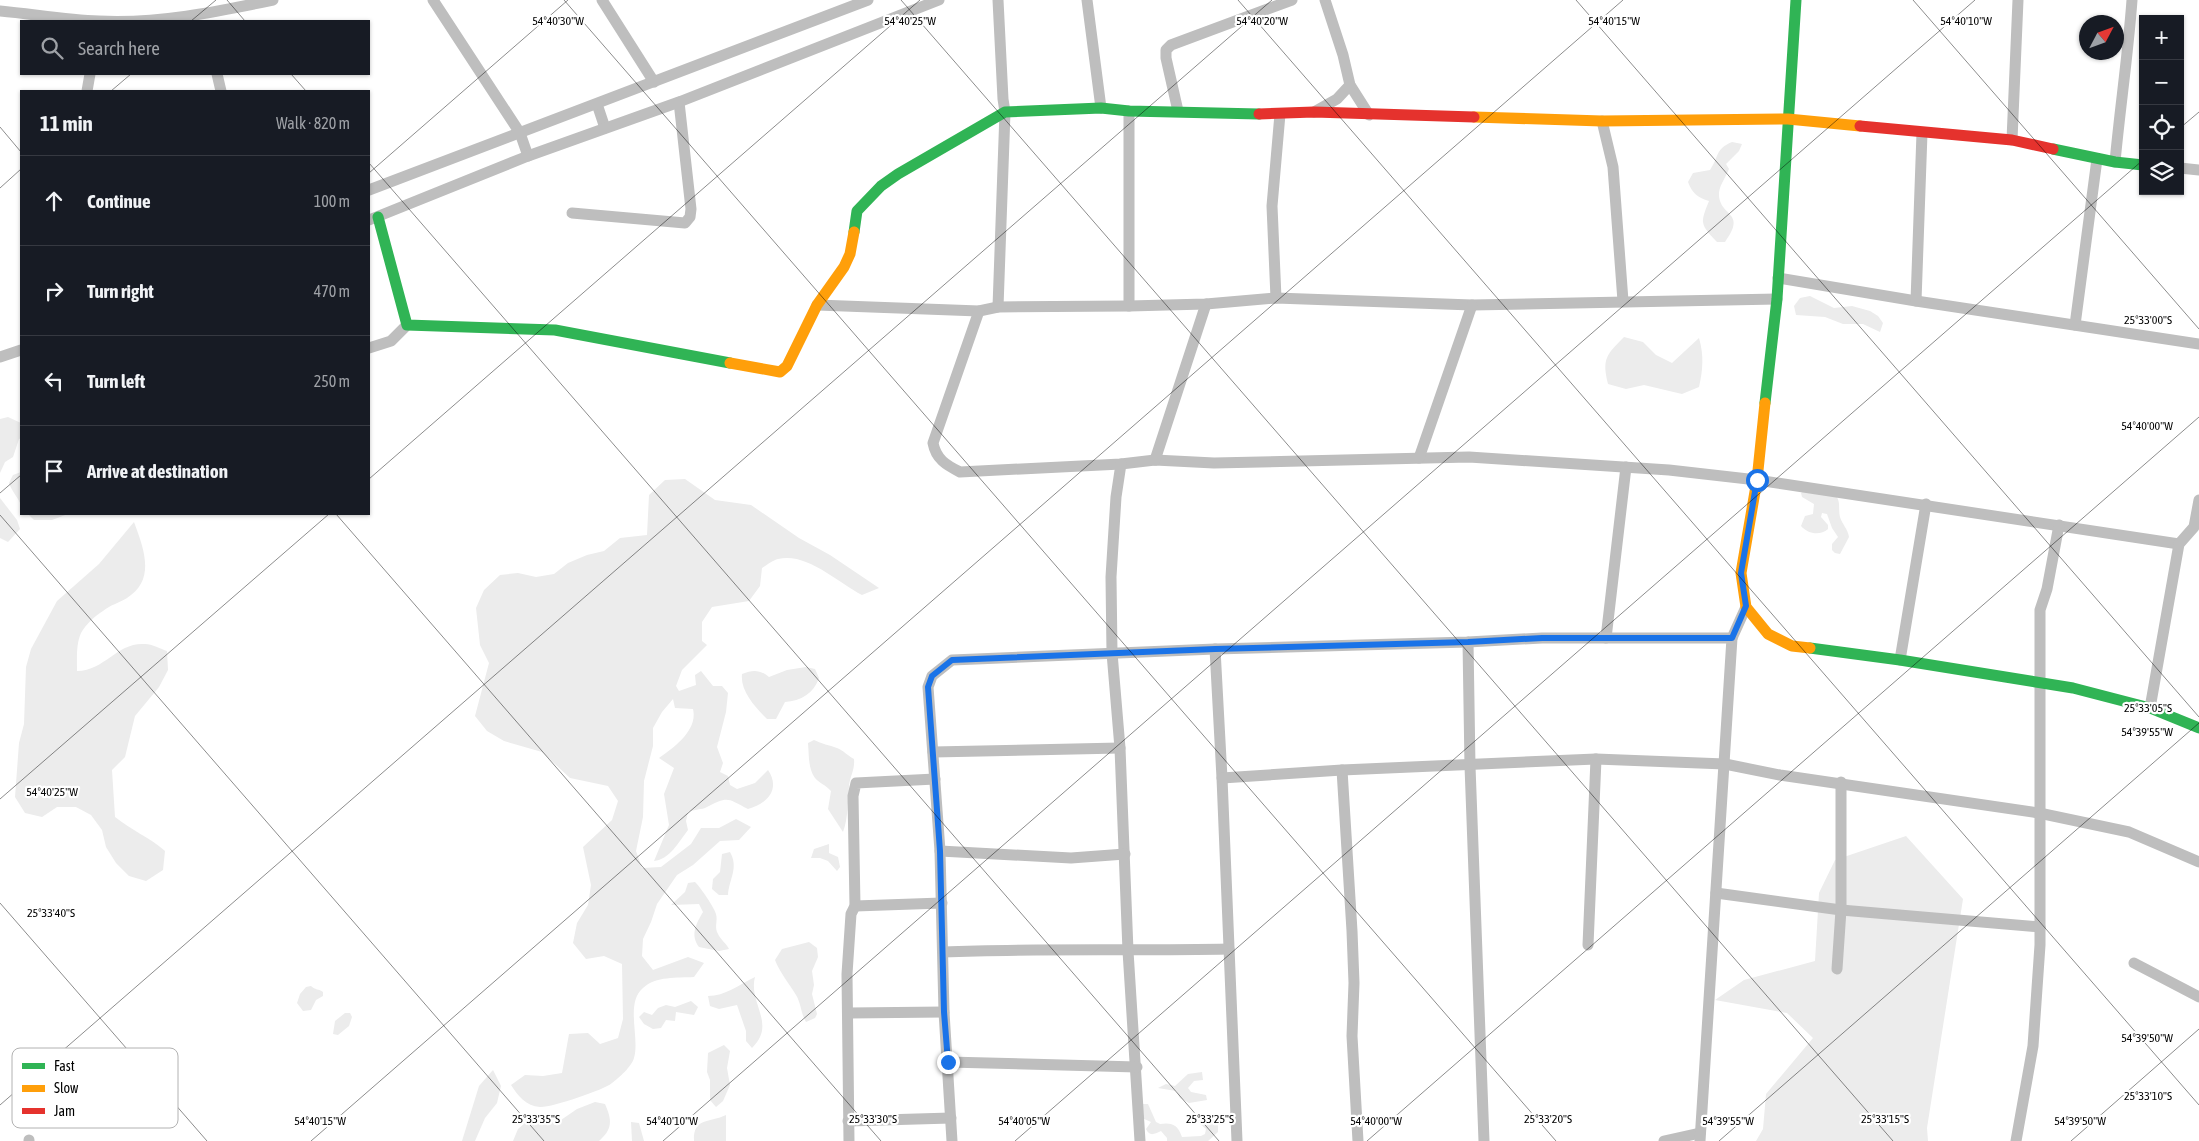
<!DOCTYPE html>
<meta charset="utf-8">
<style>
body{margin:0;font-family:"Asap Condensed",sans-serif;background:#20242c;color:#f1f3f6}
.controls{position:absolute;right:15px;top:15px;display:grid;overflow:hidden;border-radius:0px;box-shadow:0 1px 4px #0004}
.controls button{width:45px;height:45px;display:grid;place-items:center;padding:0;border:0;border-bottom:1px solid #363941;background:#171b24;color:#f1f3f6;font:25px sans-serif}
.compass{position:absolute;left:2079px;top:15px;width:45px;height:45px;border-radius:50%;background:#171b24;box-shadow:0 1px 4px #0004;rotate:49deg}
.stop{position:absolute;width:15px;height:15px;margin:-11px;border:4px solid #1a73e8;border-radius:50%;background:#fff}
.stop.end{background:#1a73e8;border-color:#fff;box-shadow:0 1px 5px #0008}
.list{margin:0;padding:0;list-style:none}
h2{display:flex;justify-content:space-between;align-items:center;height:65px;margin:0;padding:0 20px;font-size:21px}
h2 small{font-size:16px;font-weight:400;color:#9ea1a6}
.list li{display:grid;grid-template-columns:32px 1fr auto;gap:15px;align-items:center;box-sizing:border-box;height:90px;padding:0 20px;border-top:1px solid #363941}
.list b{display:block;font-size:19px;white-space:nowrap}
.list em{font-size:16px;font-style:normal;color:#9ea1a6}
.icon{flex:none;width:28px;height:28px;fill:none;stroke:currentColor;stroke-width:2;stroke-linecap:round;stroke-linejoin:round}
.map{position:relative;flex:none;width:2199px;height:1141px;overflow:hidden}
.search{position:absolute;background:#171b24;box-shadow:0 1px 4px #0004;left:20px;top:20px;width:350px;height:55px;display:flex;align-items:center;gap:12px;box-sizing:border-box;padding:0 18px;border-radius:0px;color:#9ea1a6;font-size:19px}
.panel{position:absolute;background:#171b24;box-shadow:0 1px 4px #0004;left:20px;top:90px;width:350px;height:425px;border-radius:0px}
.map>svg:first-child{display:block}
.green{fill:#ececec}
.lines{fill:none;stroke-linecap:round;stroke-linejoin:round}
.street{stroke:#bebebe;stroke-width:11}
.fast{stroke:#30b455;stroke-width:11}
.slow{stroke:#ff9f0a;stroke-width:11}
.jam{stroke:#e5322d;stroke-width:11}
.route{stroke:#1a73e8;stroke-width:6}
.ticks{fill:none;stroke:#000;stroke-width:1;stroke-opacity:0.45}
.key{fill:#fff;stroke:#b2b2b2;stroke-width:1}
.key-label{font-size:14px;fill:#000}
.ticks-label{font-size:12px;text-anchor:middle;fill:#000;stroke:#fff;stroke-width:4.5;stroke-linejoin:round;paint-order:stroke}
</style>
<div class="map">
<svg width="2199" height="1141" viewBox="0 0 2199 1141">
<rect width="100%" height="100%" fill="#fff"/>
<g class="green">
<path d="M 1732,142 L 1742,144 L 1739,151 L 1726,164 L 1729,169 C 1726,177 1718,187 1719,196 C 1721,217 1747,212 1725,242 L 1717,242 C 1700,224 1700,223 1709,201 C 1698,198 1692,193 1688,182 L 1693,173 L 1710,170 C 1719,157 1715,149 1732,142 Z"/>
<polygon points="1810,296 1834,308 1852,306 1870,311 1878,316 1883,323 1880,332 1863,324 1843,324 1825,317 1796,315 1794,306 1800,298"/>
<path d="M 1624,337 L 1643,342 L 1656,355 L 1672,363 L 1699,338 C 1704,355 1703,370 1699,387 L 1682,394 L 1644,385 L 1626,389 L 1608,384 C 1602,359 1606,355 1624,337 Z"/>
<polygon points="8,417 21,423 21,438 19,439 13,457 5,462 0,473 0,419"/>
<path d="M 21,472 L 21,505 C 18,497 12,492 9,483 L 13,475 Z"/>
<path d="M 685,479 L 715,500 L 751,505 L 799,538 L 830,555 L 879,588 L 862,595 C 837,582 807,552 778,559 C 773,560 767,565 762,568 L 760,586 L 749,601 L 712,607 L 702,622 L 702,641 L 707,645 L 682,670 L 676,686 L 679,691 L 696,685 L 695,675 L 701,671 L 713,686 L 722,686 L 728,693 L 726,712 L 717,747 L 723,763 L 720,772 L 728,776 L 730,785 L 737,789 L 755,783 L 768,770 C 781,789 767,804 748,809 C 727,798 728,796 707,807 C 702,810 694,809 688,812 L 686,821 L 688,830 C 678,843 670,859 654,861 L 669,825 L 664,794 L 674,768 L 659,758 C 675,747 698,730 693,709 L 675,708 L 673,699 L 662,712 L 653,728 L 653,746 L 644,781 L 643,817 L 636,851 L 642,868 L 661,867 L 691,844 L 701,828 L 719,828 L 736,819 L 751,827 L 739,840 L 720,841 L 693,865 L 677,875 L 657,904 L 651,922 L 643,939 L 642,956 L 653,970 L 688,957 L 704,963 L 694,977 C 677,978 656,976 643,988 C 625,1003 640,1038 634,1058 C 632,1066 619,1078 612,1083 C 604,1090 550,1108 540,1107 C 526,1106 518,1096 511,1085 L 525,1075 L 543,1076 L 562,1073 L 569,1034 L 588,1033 L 600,1044 L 618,1038 L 623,1019 L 622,964 L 604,956 L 586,959 L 573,943 L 577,923 L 588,905 L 591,885 L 583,847 L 612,820 L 618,801 L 608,786 L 570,778 L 542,752 L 504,741 L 487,731 L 475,716 L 489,663 L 480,645 L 476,608 L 484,590 L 500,575 L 518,573 L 536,577 L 554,574 L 568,563 L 587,555 L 604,551 L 620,538 L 647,535 L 649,495 L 665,480 Z"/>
<path d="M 1804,490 L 1836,496 C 1841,502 1838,509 1840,517 C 1842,524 1848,529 1849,537 L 1840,554 L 1835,553 L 1832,550 L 1832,544 L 1838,537 L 1832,528 L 1827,514 L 1822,513 L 1821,517 L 1828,525 L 1828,529 C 1820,536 1808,534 1801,526 L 1805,516 L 1813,514 L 1814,504 L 1802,497 L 1801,493 Z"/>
<polygon points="0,498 17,520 20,529 8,542 0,538"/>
<polygon points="28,514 68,514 52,520 34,520"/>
<path d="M 134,522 C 144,549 156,580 127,598 C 119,603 110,605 103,611 C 95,616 86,624 81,633 C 76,644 77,658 77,671 C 106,670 117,642 145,644 C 152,644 161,649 167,651 L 168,670 L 159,687 L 135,716 L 125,757 L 112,770 L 115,817 C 131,830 149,837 165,851 L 163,870 L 146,881 L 129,876 L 116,863 L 106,847 L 102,830 L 91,815 L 76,807 L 57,807 L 42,817 L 25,813 L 15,797 L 19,743 L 24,724 L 26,667 L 31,649 L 57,601 L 99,564 Z"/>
<path d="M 806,667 L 815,669 L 819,678 C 814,693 801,701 785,702 L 776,719 L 767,719 C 755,707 740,691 742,674 C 754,669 760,670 769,677 L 787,670 Z"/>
<path d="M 814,740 C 822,744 829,745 837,748 C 843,750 848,756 854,759 C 855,770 850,776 849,786 C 848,799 848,820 843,832 L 828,809 L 831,791 C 826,785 819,783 815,778 C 808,769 809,754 808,743 Z"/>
<polygon points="1906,836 1963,899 1927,1128 1928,1141 1756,1141 1763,1129 1766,1094 1813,1038 1787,1013 1715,1000 1744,980 1815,961 1819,893 1835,860"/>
<polygon points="829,844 829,853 838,857 840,867 837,871 828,861 820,858 811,858 814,849"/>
<path d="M 730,852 C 739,868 729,879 728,895 L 719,895 L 712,889 L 713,879 L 720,872 L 722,854 Z"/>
<path d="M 695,882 C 701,888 714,907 716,914 C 718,921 714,927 718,934 C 720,939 726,943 729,949 L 719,951 L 699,947 C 690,935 696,924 703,912 L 699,904 L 671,905 L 685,892 L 688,883 Z"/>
<path d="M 809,942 L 817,948 L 818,957 L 812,971 L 814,985 L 812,994 L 817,1014 L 815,1018 L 806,1022 C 801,1014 801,1003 796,995 C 790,985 779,971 775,960 L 782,949 Z"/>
<path d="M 755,977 C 748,1003 777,1024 752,1048 L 746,1041 L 746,1031 L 737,1005 L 719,1009 L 710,1006 L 708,996 C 725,996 739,985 755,977 Z"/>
<path d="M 311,986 C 315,990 319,989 323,992 L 323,996 L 316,1000 L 311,1010 L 303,1011 L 297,1003 L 300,994 L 306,987 Z"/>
<polygon points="691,1001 698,1007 694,1015 676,1012 675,1021 666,1020 661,1028 653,1029 644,1024 639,1017 644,1012 652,1015 658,1008 666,1005 675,1007"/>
<polygon points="345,1013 350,1013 352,1017 349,1026 338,1035 333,1034 335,1021"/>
<polygon points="724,1045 730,1051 727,1068 730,1085 723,1101 716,1107 710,1100 710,1080 707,1072 708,1053"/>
<polygon points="493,1070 501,1086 497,1103 485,1118 475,1141 462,1141 479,1086"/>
<polygon points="1202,1072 1203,1080 1194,1081 1188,1088 1191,1092 1206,1095 1207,1100 1189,1103 1180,1098 1176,1091 1158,1088 1166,1084 1175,1086 1188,1074"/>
<path d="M 595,1102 L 605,1104 C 612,1120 613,1129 599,1141 L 513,1141 L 518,1129 L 525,1123 L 534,1122 L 543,1124 L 561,1120 L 577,1109 Z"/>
<path d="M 1143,1104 L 1148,1104 L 1156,1122 L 1160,1124 C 1172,1122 1178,1125 1182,1137 L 1201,1136 L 1205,1134 L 1206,1129 L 1199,1123 L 1198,1119 C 1207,1111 1211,1115 1218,1121 L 1218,1132 L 1208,1141 L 1167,1141 L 1167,1138 L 1161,1131 C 1154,1134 1150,1137 1146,1129 L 1151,1122 L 1142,1118 Z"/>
<path d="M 726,1115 L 726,1141 L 694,1141 C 693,1117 710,1123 726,1115 Z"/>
<polygon points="631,1122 639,1123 644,1141 632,1141"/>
</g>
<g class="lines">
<g class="street">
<polyline points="433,0 520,133 528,156"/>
<polyline points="602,0 654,82"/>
<polyline points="998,0 1003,99 1005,112 998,307"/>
<polyline points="1087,0 1101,108"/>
<polyline points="1325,0 1343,55 1350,85 1369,115"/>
<path d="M 0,11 C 33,14 66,20 99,21 C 157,24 216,12 273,0"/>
<polyline points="217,74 221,91"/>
<polyline points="87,91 90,74"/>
<polyline points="597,104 605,128"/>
<polyline points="1129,111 1129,306"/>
<polyline points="1178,111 1166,58 1166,50 1171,45 1292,0"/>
<polyline points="1314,112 1337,99 1350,85"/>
<polyline points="1602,121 1613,167 1623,301"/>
<polyline points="2012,140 2018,0"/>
<path d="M 2115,162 C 2120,108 2128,55 2132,0"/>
<polyline points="2180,168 2199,170"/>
<polyline points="369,190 868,0"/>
<polyline points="572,213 685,223 690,217 691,209 679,102"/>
<polyline points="369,220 528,156 679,102 939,0"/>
<polyline points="1778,278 1916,301 2199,344"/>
<polyline points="1276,298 1272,206 1280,114"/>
<polyline points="1916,301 1922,133"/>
<polyline points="817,305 979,311 998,307 1129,306 1206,304 1276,298 1472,305 1777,299"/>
<path d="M 979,311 L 933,443 C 936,459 946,465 960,472 L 1121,464 L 1155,460 L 1214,463 L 1469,457 L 1669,470 L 1757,480 L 2179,544"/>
<polyline points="2075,325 2097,159"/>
<polyline points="369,348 391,341 407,325"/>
<polyline points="0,357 21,350"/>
<polyline points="1419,458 1472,305"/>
<polyline points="1155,460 1206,304"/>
<polyline points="1121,464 1116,497 1111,577 1112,653 1120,748 1128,951 1140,1141"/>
<polyline points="1606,638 1626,467"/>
<polyline points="1468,642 1470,766 1484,1141"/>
<polyline points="1215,649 1222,778 1237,1141"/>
<polyline points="1900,660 1926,504"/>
<polyline points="2150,708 2179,544 2194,527 2199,500"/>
<polyline points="933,752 1120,748"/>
<polyline points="1342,770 1352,931 1354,983 1352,1036 1358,1141"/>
<polyline points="1222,778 1342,770 1596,759 1725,764 1780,775 2039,813 2129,832 2199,862"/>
<polyline points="940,851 1071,858 1125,854"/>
<polyline points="1716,893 1841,910 2040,927"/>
<polyline points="855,906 942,903"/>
<polyline points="1588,945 1596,759"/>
<path d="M 943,952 C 1038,948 1133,951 1229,949"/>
<polyline points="2134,963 2199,997"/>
<polyline points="1837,969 1841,910 1841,782"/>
<polyline points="849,1013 944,1012"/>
<polyline points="948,1062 1137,1067"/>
<polyline points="848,1121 951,1118"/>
<polyline points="29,1140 29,1141"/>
<polyline points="849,1141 847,974 851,914 855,906 853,796 856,783 935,779"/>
<polyline points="952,1141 944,1012 940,851 928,687 932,676 952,660 1215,649 1468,642 1542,638 1732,638 1746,607"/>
<polyline points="1664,1141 1700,1133"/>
<polyline points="1700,1141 1732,638"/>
<polyline points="2016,1141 2033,1046 2040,945 2040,610 2047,589 2059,525"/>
</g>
<g class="fast">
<polyline points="2053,149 2115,162 2143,165"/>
<polyline points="378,217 407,325 555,330 730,363"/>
<polyline points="854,232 857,211 881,186 898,174 1005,112 1101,108 1129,111 1259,114"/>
<polyline points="1765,403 1777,299 1796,0"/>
<polyline points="1810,648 1900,660 2073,688 2150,708 2199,728"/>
</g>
<g class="slow">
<polyline points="1474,117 1602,121 1788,119 1860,126"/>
<polyline points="730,363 780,372 787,366 817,305 844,267 850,254 854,232"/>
<polyline points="1765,403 1757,480 1741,573 1746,607 1768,634 1792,646 1810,648"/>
</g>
<g class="jam">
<polyline points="1259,114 1314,112 1474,117"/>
<polyline points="1860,126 2012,140 2053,149"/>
</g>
</g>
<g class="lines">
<polyline class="route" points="948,1062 944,1012 940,851 928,687 932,676 952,660 1215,649 1468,642 1542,638 1732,638 1746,606 1741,573 1757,480"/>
</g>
<path class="ticks" d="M 227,0 L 245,21M 564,0 L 1556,1141M 901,0 L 1893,1141M 1238,0 L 2199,1105M 1576,0 L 2199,717M 1913,0 L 2199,329M 191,21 L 216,0M 291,74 L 306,91M 111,91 L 131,74M 0,127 L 21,152M 2180,128 L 2199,112M 369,163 L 1219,1141M 369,173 L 568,0M 0,188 L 21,169M 369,479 L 920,0M 0,493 L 21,475M 336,514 L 881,1141M 0,515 L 544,1141M 0,799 L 329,514M 0,903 L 207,1141M 0,1105 L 1272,0M 311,1141 L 1623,0M 663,1141 L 1975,0M 1015,1141 L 2143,160M 1367,1141 L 2199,417M 1719,1141 L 2199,723M 2071,1141 L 2199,1029"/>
<rect x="12" y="1048" width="166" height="80" rx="8" class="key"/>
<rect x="22" y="1063" width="23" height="6" fill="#30b455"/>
<rect x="22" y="1085" width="23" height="7" fill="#ff9f0a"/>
<rect x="22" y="1108" width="23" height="6" fill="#e5322d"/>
<g class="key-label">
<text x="54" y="1071">Fast</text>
<text x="54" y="1093">Slow</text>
<text x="54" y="1116">Jam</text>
</g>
<g class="ticks-label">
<text x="558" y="25">54°40'30"W</text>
<text x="910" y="25">54°40'25"W</text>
<text x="1262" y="25">54°40'20"W</text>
<text x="1614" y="25">54°40'15"W</text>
<text x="1966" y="25">54°40'10"W</text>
<text x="2148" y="324">25°33'00"S</text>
<text x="2147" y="430">54°40'00"W</text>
<text x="2148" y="712">25°33'05"S</text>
<text x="2147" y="736">54°39'55"W</text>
<text x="52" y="796">54°40'25"W</text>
<text x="51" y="917">25°33'40"S</text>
<text x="2147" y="1042">54°39'50"W</text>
<text x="2148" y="1100">25°33'10"S</text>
<text x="536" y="1123">25°33'35"S</text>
<text x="873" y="1123">25°33'30"S</text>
<text x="1210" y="1123">25°33'25"S</text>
<text x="1548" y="1123">25°33'20"S</text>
<text x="1885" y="1123">25°33'15"S</text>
<text x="320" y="1125">54°40'15"W</text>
<text x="672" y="1125">54°40'10"W</text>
<text x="1024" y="1125">54°40'05"W</text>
<text x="1376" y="1125">54°40'00"W</text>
<text x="1728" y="1125">54°39'55"W</text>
<text x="2080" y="1125">54°39'50"W</text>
</g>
</svg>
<div class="controls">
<button>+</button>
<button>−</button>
<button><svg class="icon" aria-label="locate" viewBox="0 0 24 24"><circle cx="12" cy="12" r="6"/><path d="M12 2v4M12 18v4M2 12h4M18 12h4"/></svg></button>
<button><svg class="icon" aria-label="layers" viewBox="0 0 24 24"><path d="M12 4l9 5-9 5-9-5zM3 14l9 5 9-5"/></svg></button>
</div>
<svg class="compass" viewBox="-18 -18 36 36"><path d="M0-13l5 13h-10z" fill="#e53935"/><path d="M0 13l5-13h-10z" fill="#9ea1a6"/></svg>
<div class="stop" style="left:1757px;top:480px"></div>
<div class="stop end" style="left:948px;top:1062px"></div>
<div class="search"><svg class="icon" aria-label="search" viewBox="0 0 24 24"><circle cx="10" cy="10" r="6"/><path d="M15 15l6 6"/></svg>Search here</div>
<section class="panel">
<h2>11 min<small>Walk · 820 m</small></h2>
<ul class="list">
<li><svg class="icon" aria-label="ahead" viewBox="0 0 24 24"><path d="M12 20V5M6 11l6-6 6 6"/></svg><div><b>Continue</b></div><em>100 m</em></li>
<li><svg class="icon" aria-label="right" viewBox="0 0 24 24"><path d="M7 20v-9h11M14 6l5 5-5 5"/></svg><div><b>Turn right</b></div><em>470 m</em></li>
<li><svg class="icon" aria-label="left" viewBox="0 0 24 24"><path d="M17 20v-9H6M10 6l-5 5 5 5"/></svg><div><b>Turn left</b></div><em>250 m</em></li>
<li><svg class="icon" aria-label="arrive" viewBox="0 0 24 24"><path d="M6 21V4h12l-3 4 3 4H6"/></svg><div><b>Arrive at destination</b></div></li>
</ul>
</section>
</div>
